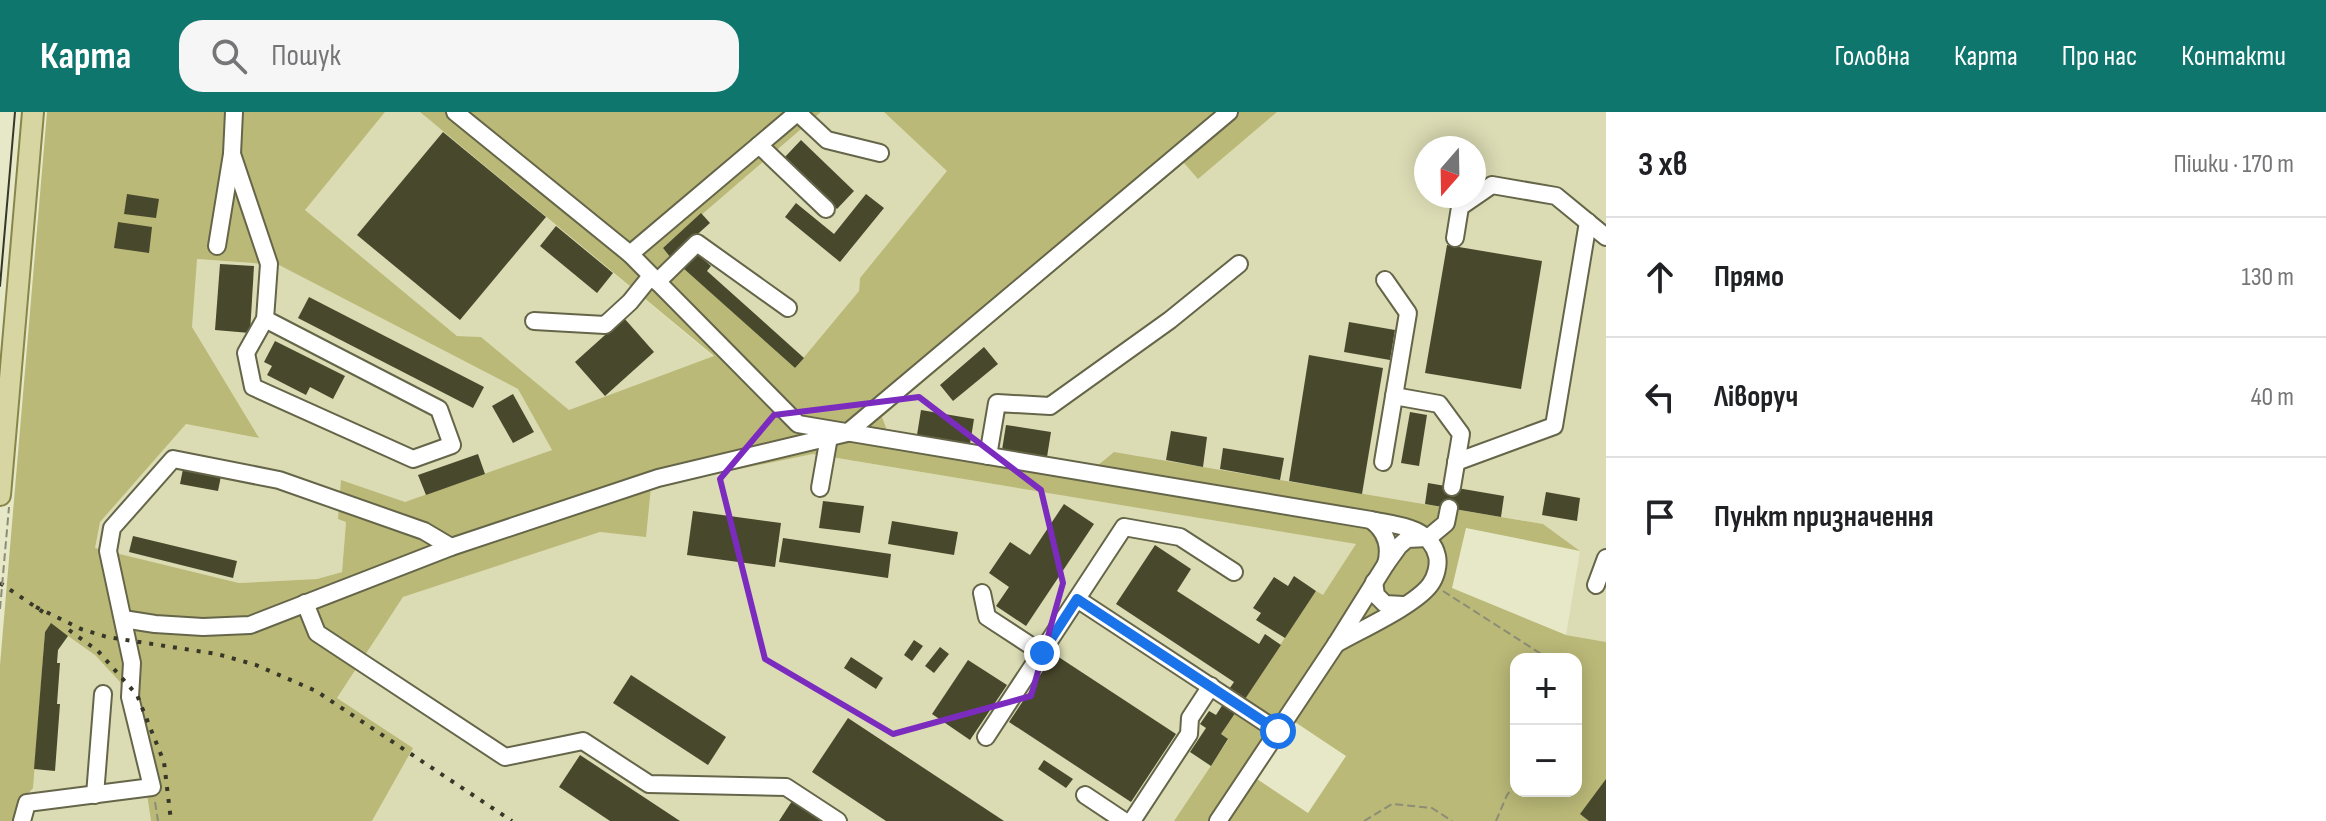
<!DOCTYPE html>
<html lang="uk">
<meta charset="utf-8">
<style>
body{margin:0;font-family:"Sofia Sans Condensed",sans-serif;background:#f6f6f6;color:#202124}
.controls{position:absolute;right:24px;bottom:24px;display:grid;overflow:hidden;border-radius:16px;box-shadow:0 4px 20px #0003}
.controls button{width:72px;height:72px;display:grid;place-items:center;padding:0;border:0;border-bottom:2px solid #e0e0e0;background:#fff;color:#202124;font:40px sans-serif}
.compass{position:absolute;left:1414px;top:24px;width:72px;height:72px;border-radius:50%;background:#fff;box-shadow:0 4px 20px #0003;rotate:200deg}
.stop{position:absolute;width:24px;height:24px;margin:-18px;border:6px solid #1a73e8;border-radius:50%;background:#fff}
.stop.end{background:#1a73e8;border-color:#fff;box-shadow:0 2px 8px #0008}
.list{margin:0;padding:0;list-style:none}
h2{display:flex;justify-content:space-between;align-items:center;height:104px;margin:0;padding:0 32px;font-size:34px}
h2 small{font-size:26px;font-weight:400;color:#757577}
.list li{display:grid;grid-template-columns:52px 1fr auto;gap:24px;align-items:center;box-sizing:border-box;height:120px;padding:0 32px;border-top:2px solid #e0e0e0}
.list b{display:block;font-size:30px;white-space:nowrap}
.list em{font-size:26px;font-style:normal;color:#757577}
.icon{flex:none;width:44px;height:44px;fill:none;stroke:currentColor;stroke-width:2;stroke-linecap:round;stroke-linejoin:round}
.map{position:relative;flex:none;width:1606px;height:709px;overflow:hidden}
header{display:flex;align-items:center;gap:48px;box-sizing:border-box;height:112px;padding:0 40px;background:#0f766e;color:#fff}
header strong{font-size:38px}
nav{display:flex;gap:44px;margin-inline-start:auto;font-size:28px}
.search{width:560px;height:72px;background:#f6f6f6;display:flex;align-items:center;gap:20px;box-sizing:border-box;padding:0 28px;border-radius:24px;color:#757577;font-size:30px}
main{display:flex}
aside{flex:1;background:#fff}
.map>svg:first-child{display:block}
.built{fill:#dbdcb4;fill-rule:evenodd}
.green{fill:#bab978;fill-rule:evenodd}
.building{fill:#48482d}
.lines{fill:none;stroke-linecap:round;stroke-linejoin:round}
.minor-casing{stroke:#656549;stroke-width:20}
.major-casing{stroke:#86864a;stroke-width:24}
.path{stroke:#8c8d76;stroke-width:2;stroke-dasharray:8 4;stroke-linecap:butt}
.minor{stroke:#fff;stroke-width:16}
.major{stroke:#d7d6a3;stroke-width:20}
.tram{stroke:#373729;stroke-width:2}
.rail{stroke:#373729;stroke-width:4;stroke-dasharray:4 8;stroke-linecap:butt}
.path-bridge{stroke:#8c8d76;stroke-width:2;stroke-dasharray:8 4;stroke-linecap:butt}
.route{stroke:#1a73e8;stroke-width:10}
.marked{fill:none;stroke:#7b2cbf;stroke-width:6;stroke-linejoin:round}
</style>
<header>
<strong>Карта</strong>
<div class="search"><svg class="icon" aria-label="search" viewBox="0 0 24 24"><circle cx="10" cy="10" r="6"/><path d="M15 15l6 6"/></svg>Пошук</div>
<nav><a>Головна</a><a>Карта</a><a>Про нас</a><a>Контакти</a></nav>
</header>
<main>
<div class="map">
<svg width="1606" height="709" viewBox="0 0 1606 709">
<rect width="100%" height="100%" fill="#e7e8c8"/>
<g class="built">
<polygon points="385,0 420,0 714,245 569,298 481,225 457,224 304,97"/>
<polygon points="821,0 884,0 948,59 860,166 859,179 795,256 663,136"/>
<path d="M 1277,0 L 1606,0 L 1606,530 L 1566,523 L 1580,439 L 1543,412 L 1114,340 L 1097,354 L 887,318 L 882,305 L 1185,51 L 1198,66 ZM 1426,36 L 1474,36 L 1474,84 L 1426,84 Z"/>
<polygon points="196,147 279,153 518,277 552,338 405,391 342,369 346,410 342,460 317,467 239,471 94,436 99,410 186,312 258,326 191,215"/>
<polygon points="813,342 1357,432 1323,484 1316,480 1222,622 1228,627 1174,709 372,709 413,636 337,586 403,485 600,420 645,424 651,375"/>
<polygon points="51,511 95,543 120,570 146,676 151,709 32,709 31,699 24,686 45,520"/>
</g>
<path class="green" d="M 47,0 L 385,0 L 305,98 L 457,224 L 481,225 L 569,298 L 714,244 L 420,0 L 821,0 L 663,136 L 795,256 L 859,179 L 860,166 L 947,59 L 884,0 L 1277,0 L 1198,67 L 1184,51 L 882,305 L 887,318 L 1097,354 L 1114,340 L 1543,412 L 1580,439 L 1466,416 L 1452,476 L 1566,523 L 1606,530 L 1606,709 L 1174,709 L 1228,628 L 1221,622 L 1316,479 L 1323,483 L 1356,432 L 813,342 L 651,375 L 646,425 L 600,420 L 403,485 L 337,586 L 413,636 L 372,709 L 151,709 L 146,676 L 120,570 L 95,543 L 51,512 L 45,520 L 33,676 L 24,686 L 32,709 L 0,709 L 0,553 ZM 197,147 L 279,153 L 518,277 L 552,338 L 405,390 L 341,368 L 338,407 L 346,410 L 342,460 L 317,467 L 239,471 L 95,436 L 100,410 L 186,312 L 259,326 L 192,215 ZM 1516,547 L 1576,547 L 1576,679 L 1516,679 ZM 1295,610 L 1346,644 L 1308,701 L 1257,667 Z"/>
<g class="building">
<polygon points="443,20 546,105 460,208 357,123"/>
<polygon points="801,28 854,79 837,97 784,46"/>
<polygon points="127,82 159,87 156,106 124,102"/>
<polygon points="866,82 884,96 840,150 785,105 796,91 834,122"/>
<polygon points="701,101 710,111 671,146 663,136"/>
<polygon points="118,110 152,115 149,141 114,136"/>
<polygon points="556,114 613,161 597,181 540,134"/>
<polygon points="1447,133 1542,149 1521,277 1425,261"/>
<polygon points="696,141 711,154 707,159 804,246 795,256 682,155"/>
<polygon points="220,152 254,154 250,221 215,218"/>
<polygon points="309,185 484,275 473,296 298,206"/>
<polygon points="624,206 654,240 605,284 575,250"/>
<polygon points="1349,210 1395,218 1390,248 1344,240"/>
<polygon points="275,229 345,264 333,287 310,275 306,283 267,263 272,254 264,250"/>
<polygon points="984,235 998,252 953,289 940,273"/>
<polygon points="1309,243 1383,256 1362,382 1289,369"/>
<polygon points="513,282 534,320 513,331 492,294"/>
<polygon points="921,298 974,307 970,332 917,323"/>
<polygon points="1410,300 1427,303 1419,354 1401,351"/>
<polygon points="1006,313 1051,320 1047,345 1002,338"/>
<polygon points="1171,319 1207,325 1203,355 1166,348"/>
<polygon points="1223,336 1284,346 1280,368 1220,357"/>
<polygon points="478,342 485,362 426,383 418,363"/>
<polygon points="183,357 221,364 218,379 180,372"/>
<polygon points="1428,371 1504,384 1501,405 1425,392"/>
<polygon points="1546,380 1580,386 1577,409 1542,403"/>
<polygon points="823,389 864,394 860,421 819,416"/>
<polygon points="1064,392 1094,412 1026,514 996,494 1009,475 989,461 1010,430 1030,443"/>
<polygon points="693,399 781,411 775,455 687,443"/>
<polygon points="892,409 958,420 954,443 888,432"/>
<polygon points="133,424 237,449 233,466 129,440"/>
<polygon points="783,426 891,442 888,466 779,450"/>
<polygon points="1155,433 1191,457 1177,479 1259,532 1265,522 1281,533 1243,590 1227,580 1234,570 1116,492"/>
<polygon points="1294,464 1316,479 1285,526 1256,508 1261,501 1253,496 1274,465 1288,474"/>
<polygon points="51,511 68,524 58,538 57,551 60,551 57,592 60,592 55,659 34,657 45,520"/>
<polygon points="914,528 923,534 912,549 904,543"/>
<polygon points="940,535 949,542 934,561 925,554"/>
<polygon points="1054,542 1176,622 1131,690 1009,610"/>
<polygon points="851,545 883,566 876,577 844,556"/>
<polygon points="968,548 1007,573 970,628 932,602"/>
<polygon points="631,563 726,625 708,653 613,591"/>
<polygon points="1225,589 1238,597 1221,622 1228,627 1211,654 1190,640 1206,616 1200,612 1209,599 1216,603"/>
<polygon points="848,606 1004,709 886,709 812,660"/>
<polygon points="580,643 680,709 610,709 559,675"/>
<polygon points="1044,648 1073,667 1066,676 1038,657"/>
<polygon points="1606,667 1606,709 1589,709 1580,702"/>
<polygon points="792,689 822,709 779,709"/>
</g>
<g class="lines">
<defs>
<g id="minor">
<path d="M 455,0 L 630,142 L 798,312 L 1371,408 C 1395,413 1430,414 1437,444 C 1439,453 1436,465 1430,473 C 1414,494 1360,518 1336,532"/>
<polyline points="798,1 827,28 880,41"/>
<polyline points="759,33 826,97"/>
<polyline points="232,42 269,152 265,207 246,241 253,275 413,347 452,333 439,297 265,207"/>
<polyline points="1455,126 1460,95 1492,73 1556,84 1606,125"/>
<polyline points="217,134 232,42 234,0"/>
<polyline points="630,142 798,0"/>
<polyline points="657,170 697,131 788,196"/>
<polyline points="534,209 605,213 630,190 651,164"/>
<polyline points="1394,284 1439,292 1461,322 1452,375"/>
<polyline points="988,344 997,291 1050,294 1170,208 1239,152"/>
<polyline points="1383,350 1408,201 1385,168"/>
<polyline points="1456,350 1554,314 1588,110"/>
<polyline points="820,376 830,319"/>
<path d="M 1371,408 C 1386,419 1391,434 1386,452"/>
<polyline points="1374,470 1376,483 1385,492 1403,493"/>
<polyline points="1596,473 1606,446"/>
<polyline points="982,481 987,505 1042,541"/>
<polyline points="1077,487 1278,619"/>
<polyline points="305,491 317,521 505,645 583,629 649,672 786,675 838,709"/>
<polyline points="123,507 155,512 203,515 250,513 451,435 658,366 847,321 1229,0"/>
<polyline points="986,625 1124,415 1180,425 1234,460"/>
<polyline points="95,683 103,582"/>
<polyline points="1085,683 1124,709"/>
<polyline points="22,709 27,691 152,675 130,585 132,551 108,439 112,416 173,347 279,368 424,419 451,435"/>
<polyline points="1132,709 1189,622 1190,606 1211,574"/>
<polyline points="1218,709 1336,532 1386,452 1399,434 1407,427 1428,426 1446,411 1449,396"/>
</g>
<polyline id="major" points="0,383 33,0"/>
</defs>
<use href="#minor" class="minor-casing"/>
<use href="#major" class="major-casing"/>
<g class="path">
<polyline points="1443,479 1549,547"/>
<polyline points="155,690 158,709"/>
<polyline points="1364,709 1392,692 1432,696 1452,709"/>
<polyline points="1496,709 1507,683 1516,672"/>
</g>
<use href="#minor" class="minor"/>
<use href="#major" class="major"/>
<polyline class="tram" points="0,174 15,0"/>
<g class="rail">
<polyline points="0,471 43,500"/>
<polyline points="36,495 81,517 107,525 217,542 256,553 316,579 512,709"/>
<polyline points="69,518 98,539 137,583 164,650 171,709"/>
</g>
<polyline class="path-bridge" points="0,497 9,395"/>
</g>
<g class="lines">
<polyline class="route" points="1042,541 1077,487 1278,619"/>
</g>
<path class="marked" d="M 919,285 L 1041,378 L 1063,471 L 1031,584 L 893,622 L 765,547 L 720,367 L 774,303 Z"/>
</svg>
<div class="controls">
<button>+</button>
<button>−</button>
</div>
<svg class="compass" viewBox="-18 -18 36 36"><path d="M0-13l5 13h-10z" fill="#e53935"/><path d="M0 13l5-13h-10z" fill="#757577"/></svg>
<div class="stop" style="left:1278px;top:619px"></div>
<div class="stop end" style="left:1042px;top:541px"></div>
</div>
<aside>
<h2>3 хв<small>Пішки · 170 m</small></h2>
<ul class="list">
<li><svg class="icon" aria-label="ahead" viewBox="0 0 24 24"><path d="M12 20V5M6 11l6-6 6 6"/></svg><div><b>Прямо</b></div><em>130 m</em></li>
<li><svg class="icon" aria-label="left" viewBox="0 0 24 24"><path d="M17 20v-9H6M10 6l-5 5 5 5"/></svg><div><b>Ліворуч</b></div><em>40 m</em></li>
<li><svg class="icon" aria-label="arrive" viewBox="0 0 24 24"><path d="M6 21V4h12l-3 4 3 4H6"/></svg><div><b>Пункт призначення</b></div></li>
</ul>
</aside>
</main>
